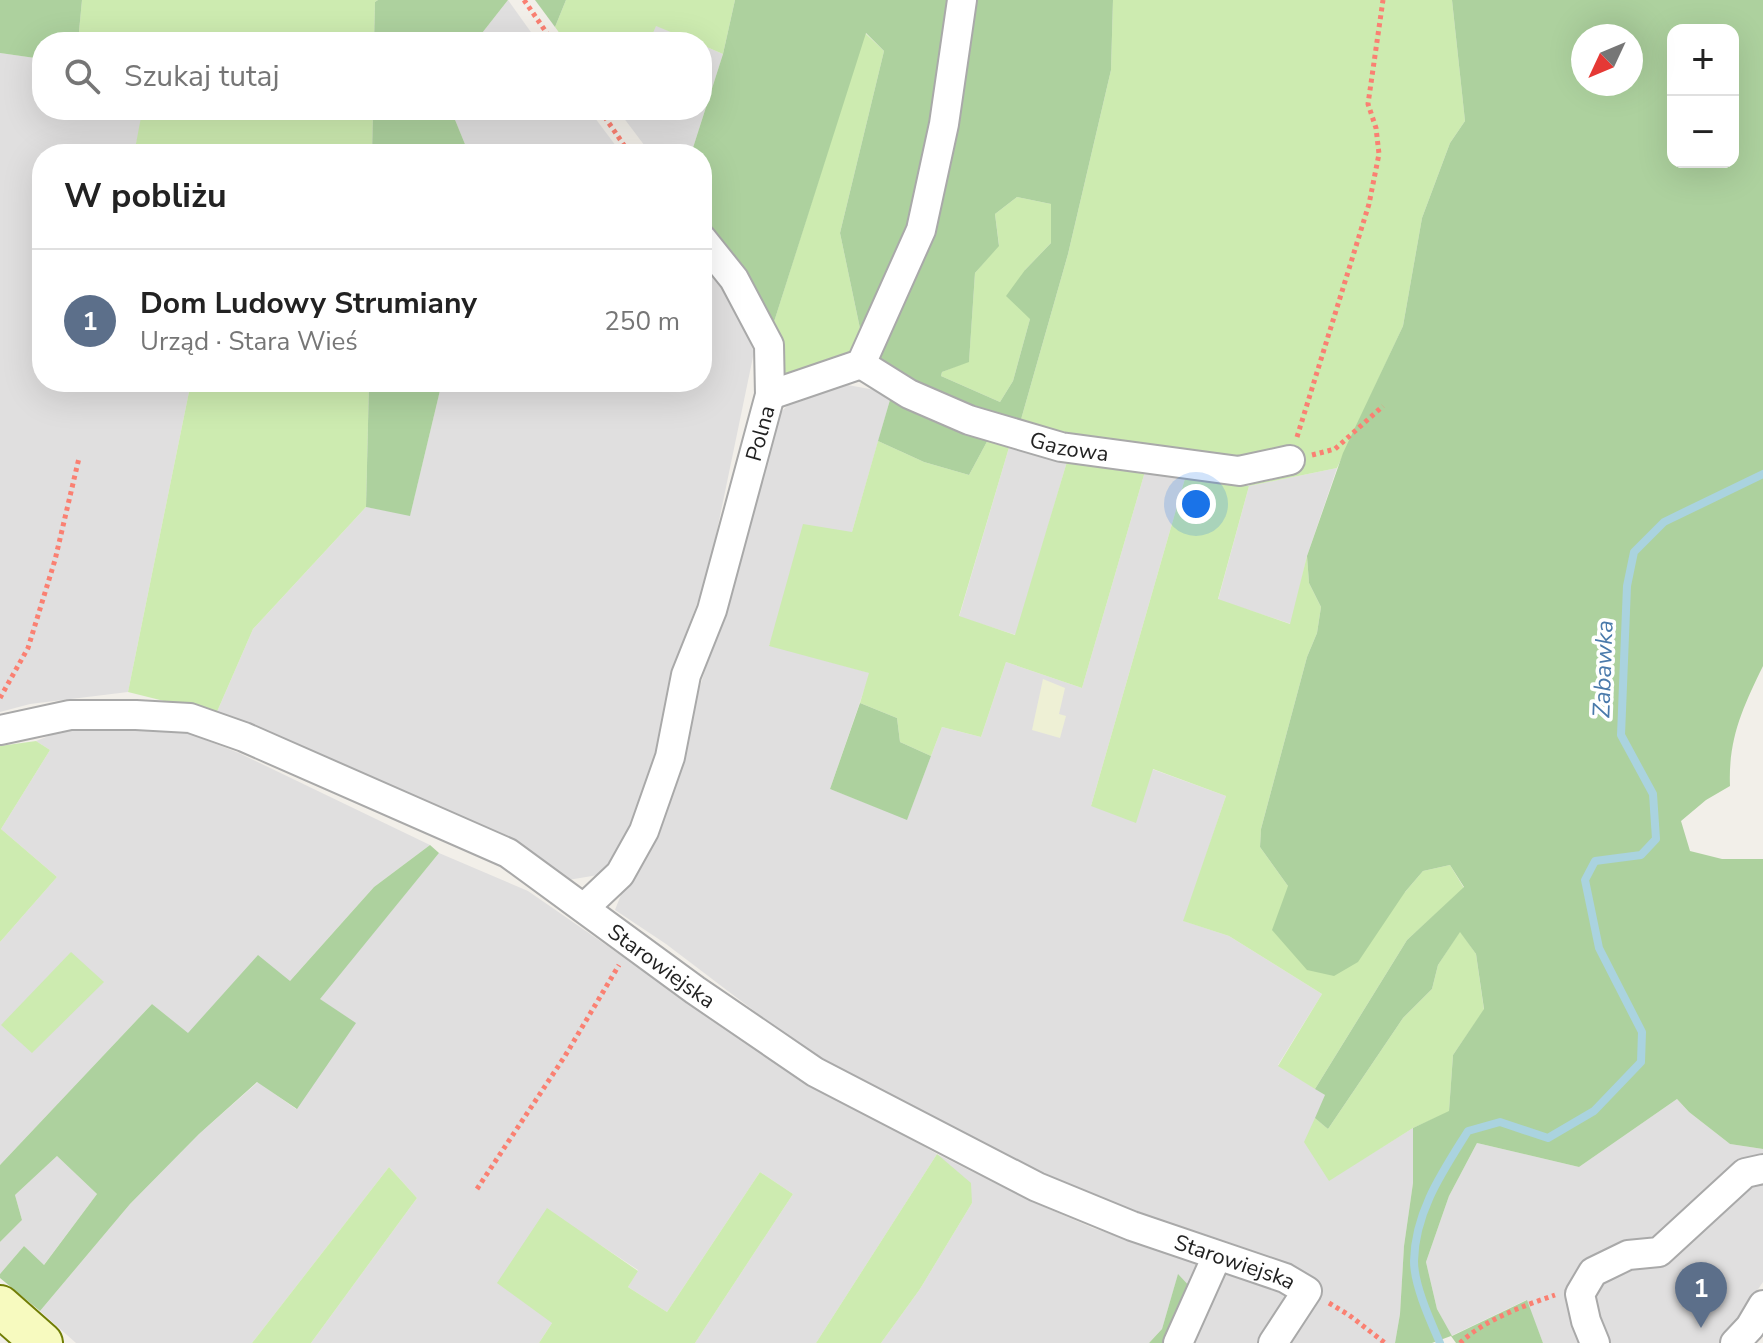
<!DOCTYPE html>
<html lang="pl">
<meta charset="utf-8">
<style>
body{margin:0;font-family:"Nunito Sans",sans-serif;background:#f6f6f6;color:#222}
.controls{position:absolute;right:24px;top:24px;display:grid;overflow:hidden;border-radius:16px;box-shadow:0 8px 32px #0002}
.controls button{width:72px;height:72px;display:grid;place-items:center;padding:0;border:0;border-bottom:2px solid #e0e0e0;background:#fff;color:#222;font:40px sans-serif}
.compass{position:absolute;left:1571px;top:24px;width:72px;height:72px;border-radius:50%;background:#fff;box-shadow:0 8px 32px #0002;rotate:226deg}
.you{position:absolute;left:1196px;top:504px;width:28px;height:28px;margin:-20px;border:6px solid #fff;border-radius:50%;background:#1a73e8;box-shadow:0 0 0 12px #1a73e833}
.badge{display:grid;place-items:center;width:52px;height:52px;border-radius:50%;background:#ea580c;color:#fff;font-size:26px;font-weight:700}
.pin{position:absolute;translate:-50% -66px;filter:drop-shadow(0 2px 4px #0008)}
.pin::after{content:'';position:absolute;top:42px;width:28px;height:24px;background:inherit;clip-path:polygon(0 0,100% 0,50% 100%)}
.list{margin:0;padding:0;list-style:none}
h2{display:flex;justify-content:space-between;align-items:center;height:104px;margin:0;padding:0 32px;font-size:34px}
h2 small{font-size:26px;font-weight:400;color:#767676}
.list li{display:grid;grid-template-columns:52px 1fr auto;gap:24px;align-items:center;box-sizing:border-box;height:144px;padding:0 32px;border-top:2px solid #e0e0e0}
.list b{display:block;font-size:30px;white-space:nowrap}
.list p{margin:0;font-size:26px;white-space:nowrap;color:#767676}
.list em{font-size:26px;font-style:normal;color:#767676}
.icon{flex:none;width:44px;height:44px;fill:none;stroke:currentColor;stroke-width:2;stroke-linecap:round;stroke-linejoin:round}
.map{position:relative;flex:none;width:1763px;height:1343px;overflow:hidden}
.search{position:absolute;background:#fff;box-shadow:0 8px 32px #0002;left:32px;top:32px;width:680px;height:88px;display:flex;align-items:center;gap:20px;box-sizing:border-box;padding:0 28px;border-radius:32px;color:#767676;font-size:30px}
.panel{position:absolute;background:#fff;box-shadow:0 8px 32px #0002;left:32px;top:144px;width:680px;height:248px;border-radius:32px}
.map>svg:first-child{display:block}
.residential{fill:#e0dfdf}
.farmland{fill:#eef0d5}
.grass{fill:#cdebb0}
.forest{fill:#add19e;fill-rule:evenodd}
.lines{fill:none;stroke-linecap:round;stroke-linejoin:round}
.stream{stroke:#aad3df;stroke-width:8}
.street-casing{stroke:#a9a9a9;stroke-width:32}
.secondary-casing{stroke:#707d05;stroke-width:44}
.path{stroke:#fa8072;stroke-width:5;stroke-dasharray:4 4;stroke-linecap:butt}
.street{stroke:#fff;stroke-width:28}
.secondary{stroke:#f7fabf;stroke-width:40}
.labels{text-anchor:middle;stroke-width:7;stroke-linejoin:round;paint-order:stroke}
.street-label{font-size:22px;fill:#222;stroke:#fff}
.water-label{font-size:24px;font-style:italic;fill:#4a7aab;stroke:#fff}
</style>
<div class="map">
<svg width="1763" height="1343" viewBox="0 0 1763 1343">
<rect width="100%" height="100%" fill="#f2efe9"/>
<g class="residential">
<polygon points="508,0 538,42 475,42"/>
<polygon points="655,25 695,42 649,42"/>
<polygon points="702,45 723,54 691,154 651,154 623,117 625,110 702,110"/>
<polygon points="0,53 42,59 42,110 143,112 134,154 42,154 42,382 191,382 128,692 30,704 0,712"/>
<polygon points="451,110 589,110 622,154 469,154"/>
<polygon points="702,255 729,295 754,352 708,574 673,668 663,736 635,828 604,874 568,880 526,851 346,765 216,714 253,629 366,507 410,515 442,382 702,382"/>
<polygon points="842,384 892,393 852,532 769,645 870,673 830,789 907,819 942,727 981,737 1006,662 1082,688 1146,468 1186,475 1091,806 1152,769 1226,796 1184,921 1229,936 1322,994 1278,1065 1325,1095 1329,1180 1413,1128 1413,1183 1404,1246 1400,1314 1395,1343 1168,1343 1178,1275 1162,1329 1149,1343 881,1343 920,1289 972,1203 937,1154 816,1343 695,1343 793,1194 760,1172 667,1312 628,1287 638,1270 546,1209 552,1323 539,1343 311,1343 417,1198 389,1167 252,1343 76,1343 40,1311 130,1204 199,1134 258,1082 296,1109 319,999 439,853 528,891 719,1023 812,1083 937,1154 1033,1202 1093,1228 1253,1281 1140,1217 1030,1169 803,1048 666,944 615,910 692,713 719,624 773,420 795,398"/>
<polygon points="1010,444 1069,455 1016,635 959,617"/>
<polygon points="1337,468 1307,556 1291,624 1218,600 1249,486"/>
<polygon points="120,725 185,732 239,753 430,845 374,887 289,982 258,956 188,1034 152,1004 0,1165 0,942 57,877 1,829 50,750 36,741 66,729"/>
<polygon points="1677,1099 1689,1112 1730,1144 1763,1149 1763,1155 1672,1231 1588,1265 1583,1343 1543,1343 1526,1300 1451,1336 1437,1309 1426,1262 1449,1196 1477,1143 1579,1167"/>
<polygon points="57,1156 97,1194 43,1266 24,1246 0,1274 0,1242 22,1220 15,1195"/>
<polygon points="1763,1178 1763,1282 1721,1343 1604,1343 1591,1289 1740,1188"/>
</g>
<polygon class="farmland" points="1043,679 1065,688 1059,714 1066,716 1060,738 1032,730"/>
<g class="grass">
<polygon points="82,0 378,0 375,2 374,42 78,42"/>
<polygon points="566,0 735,0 723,54 702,45 702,42 695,42 656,26 649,42 566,42 555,27"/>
<polygon points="1113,0 1452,0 1465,121 1450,143 1422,218 1403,326 1337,468 1249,486 1218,599 1290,624 1307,556 1309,583 1321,607 1317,633 1307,657 1261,829 1260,847 1288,886 1405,892 1423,871 1450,865 1464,888 1407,940 1315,1089 1278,1066 1322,994 1229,936 1183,921 1226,796 1153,769 1136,823 1091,806 1186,475 1249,486 1268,458 1147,448 1020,423 1068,254 1111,70"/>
<polygon points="865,33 884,51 840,233 866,357 781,377 773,325"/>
<polygon points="94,110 373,110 372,154 134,154 142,112"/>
<polygon points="1017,197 1051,204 1051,243 1025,270 1030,319 1013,381 1000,402 941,376 942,372 969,361 975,273 999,245 995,214"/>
<polygon points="191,382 369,382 366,507 253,629 216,714 128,692"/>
<polygon points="990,436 1010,444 959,616 1015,635 1069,455 1146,468 1082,688 1006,662 981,737 942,727 931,756 900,742 897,718 860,703 869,673 769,646 803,524 852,532 878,441 924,462 969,475"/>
<polygon points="36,741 50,750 1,829 57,877 0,942 0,746"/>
<polygon points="1460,931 1476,954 1484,1010 1453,1055 1449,1112 1413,1128 1329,1181 1304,1142 1315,1118 1328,1129 1403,1018 1432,989 1438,965"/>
<polygon points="71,952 104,982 32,1053 1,1025"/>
<polygon points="937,1154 971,1183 972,1203 920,1289 881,1343 816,1343"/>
<polygon points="389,1167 417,1198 311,1343 252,1343"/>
<polygon points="760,1172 793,1194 695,1343 539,1343 552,1323 497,1283 547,1208 638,1271 628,1287 667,1312"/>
</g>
<g class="forest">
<polygon points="0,0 82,0 78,42 42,42 42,59 0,53"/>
<polygon points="378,0 508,0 475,42 374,42 375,2"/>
<polygon points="535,0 566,0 555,27"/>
<path d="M 735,0 L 1113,0 L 1111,70 L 1068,254 L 1020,423 L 936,398 L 866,357 L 840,233 L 884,51 L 866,33 L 773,325 L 728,254 L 702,221 L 702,154 L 691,154 L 723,54 ZM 1017,197 L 1051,204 L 1051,243 L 1025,270 L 1006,296 L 1030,319 L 1013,381 L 1000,402 L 941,376 L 942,372 L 969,362 L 975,273 L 999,246 L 995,214 Z"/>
<path d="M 1452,0 L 1763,0 L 1763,666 C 1743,707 1728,739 1730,786 L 1706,800 L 1681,821 L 1690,851 L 1722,859 L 1763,859 L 1763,1149 L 1730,1144 L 1689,1112 L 1677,1099 L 1579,1167 L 1477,1143 L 1449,1196 L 1426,1262 L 1437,1309 L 1452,1336 L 1527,1300 L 1543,1343 L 1456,1343 L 1451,1336 L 1432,1343 L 1395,1343 L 1400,1314 L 1404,1246 L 1413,1183 L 1413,1128 L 1449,1111 L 1453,1055 L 1484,1009 L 1476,954 L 1460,932 L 1438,965 L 1432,989 L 1403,1018 L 1328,1129 L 1315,1118 L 1325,1095 L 1315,1089 L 1407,940 L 1464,887 L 1450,865 L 1423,871 L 1405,892 L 1358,962 L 1334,976 L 1307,970 L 1272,930 L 1288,886 L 1260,847 L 1261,829 L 1307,657 L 1317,633 L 1321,607 L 1309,583 L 1307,556 L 1343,453 L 1403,326 L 1422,218 L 1450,143 L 1465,121 ZM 1673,30 L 1733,30 L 1733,162 L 1673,162 ZM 1583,36 L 1631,36 L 1631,84 L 1583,84 Z"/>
<polygon points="373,110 451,110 469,154 372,154"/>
<polygon points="369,382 442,382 410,516 366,507"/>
<polygon points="892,393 990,436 969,475 924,462 878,441"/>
<polygon points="860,703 897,718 900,742 931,756 907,820 830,789"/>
<polygon points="430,845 439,853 320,999 356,1023 297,1109 257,1082 199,1134 130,1204 40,1311 0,1278 0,1274 24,1246 44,1265 97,1194 57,1156 15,1195 22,1220 0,1242 0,1165 152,1004 188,1033 258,955 290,981 374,887"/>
<polygon points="1178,1274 1192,1289 1168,1343 1149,1343 1162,1329"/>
</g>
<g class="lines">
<path class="stream" d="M 1440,1343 C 1430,1320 1414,1285 1414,1261 C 1415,1211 1443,1171 1468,1131 L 1500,1122 L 1548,1138 L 1594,1111 L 1641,1062 L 1642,1032 L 1599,948 L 1585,880 L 1595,861 L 1641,855 L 1656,839 L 1653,794 L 1621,735 L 1627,586 L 1634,552 L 1664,522 L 1763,474"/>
<defs>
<g id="street">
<path id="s1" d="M 861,364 L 909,394 L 969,420 L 1061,447 L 1239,471 L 1290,460"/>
<polyline points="770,395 861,364 921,230 944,124 962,0"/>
<path id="s2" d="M 0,730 L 70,715 L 136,715 L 190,718 L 244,737 L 508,853 L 695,990 L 815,1072 L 1037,1187 L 1132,1226 L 1285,1278 L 1307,1291 L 1273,1343"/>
<path id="s3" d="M 584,908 L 620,874 L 644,831 L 670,757 L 686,675 L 712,610 L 770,395 L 769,345 L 734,279 L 702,239"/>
<polyline points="1178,1343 1217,1256"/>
<polyline points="1595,1343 1586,1321 1580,1294 1593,1272 1628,1255 1659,1252 1745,1173 1763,1169"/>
<polyline points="1735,1343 1750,1327 1763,1305"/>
</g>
<polyline id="secondary" points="0,1306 42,1343"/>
</defs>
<use href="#street" class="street-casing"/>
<use href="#secondary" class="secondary-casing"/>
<g class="path">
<polyline points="524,0 553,42"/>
<polyline points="600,110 630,154"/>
<polyline points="1297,437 1369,204 1379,154 1376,128 1368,104 1383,0"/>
<polyline points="1312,455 1335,449 1383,406"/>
<polyline points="0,698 28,648 55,560 79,458"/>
<polyline points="477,1189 565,1056 619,965"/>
<polyline points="1329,1303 1349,1315 1385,1343"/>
<path d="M 1460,1343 C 1484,1320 1523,1306 1555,1295"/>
</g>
<use href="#street" class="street"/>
<use href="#secondary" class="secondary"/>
</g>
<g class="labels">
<g class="street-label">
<text dy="8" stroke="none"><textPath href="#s3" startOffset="514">Polna</textPath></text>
<text dy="8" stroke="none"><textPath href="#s1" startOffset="226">Gazowa</textPath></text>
<text dy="8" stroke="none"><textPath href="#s2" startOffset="728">Starowiejska</textPath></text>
<text dy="8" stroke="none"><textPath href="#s2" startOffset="1376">Starowiejska</textPath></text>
</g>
<g class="water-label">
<text transform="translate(1603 669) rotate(-88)" y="8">Zabawka</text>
</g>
</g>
</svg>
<div class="controls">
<button>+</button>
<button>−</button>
</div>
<svg class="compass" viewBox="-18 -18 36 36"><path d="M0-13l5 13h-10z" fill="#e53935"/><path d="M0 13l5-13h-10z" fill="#767676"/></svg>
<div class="you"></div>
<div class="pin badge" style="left:1701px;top:1328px;background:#5c6f8a">1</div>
<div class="search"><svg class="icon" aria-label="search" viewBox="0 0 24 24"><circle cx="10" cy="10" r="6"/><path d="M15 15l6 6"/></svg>Szukaj tutaj</div>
<section class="panel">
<h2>W pobliżu<small></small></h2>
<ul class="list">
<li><span class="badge" style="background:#5c6f8a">1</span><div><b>Dom Ludowy Strumiany</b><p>Urząd · Stara Wieś</p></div><em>250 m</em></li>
</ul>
</section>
</div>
